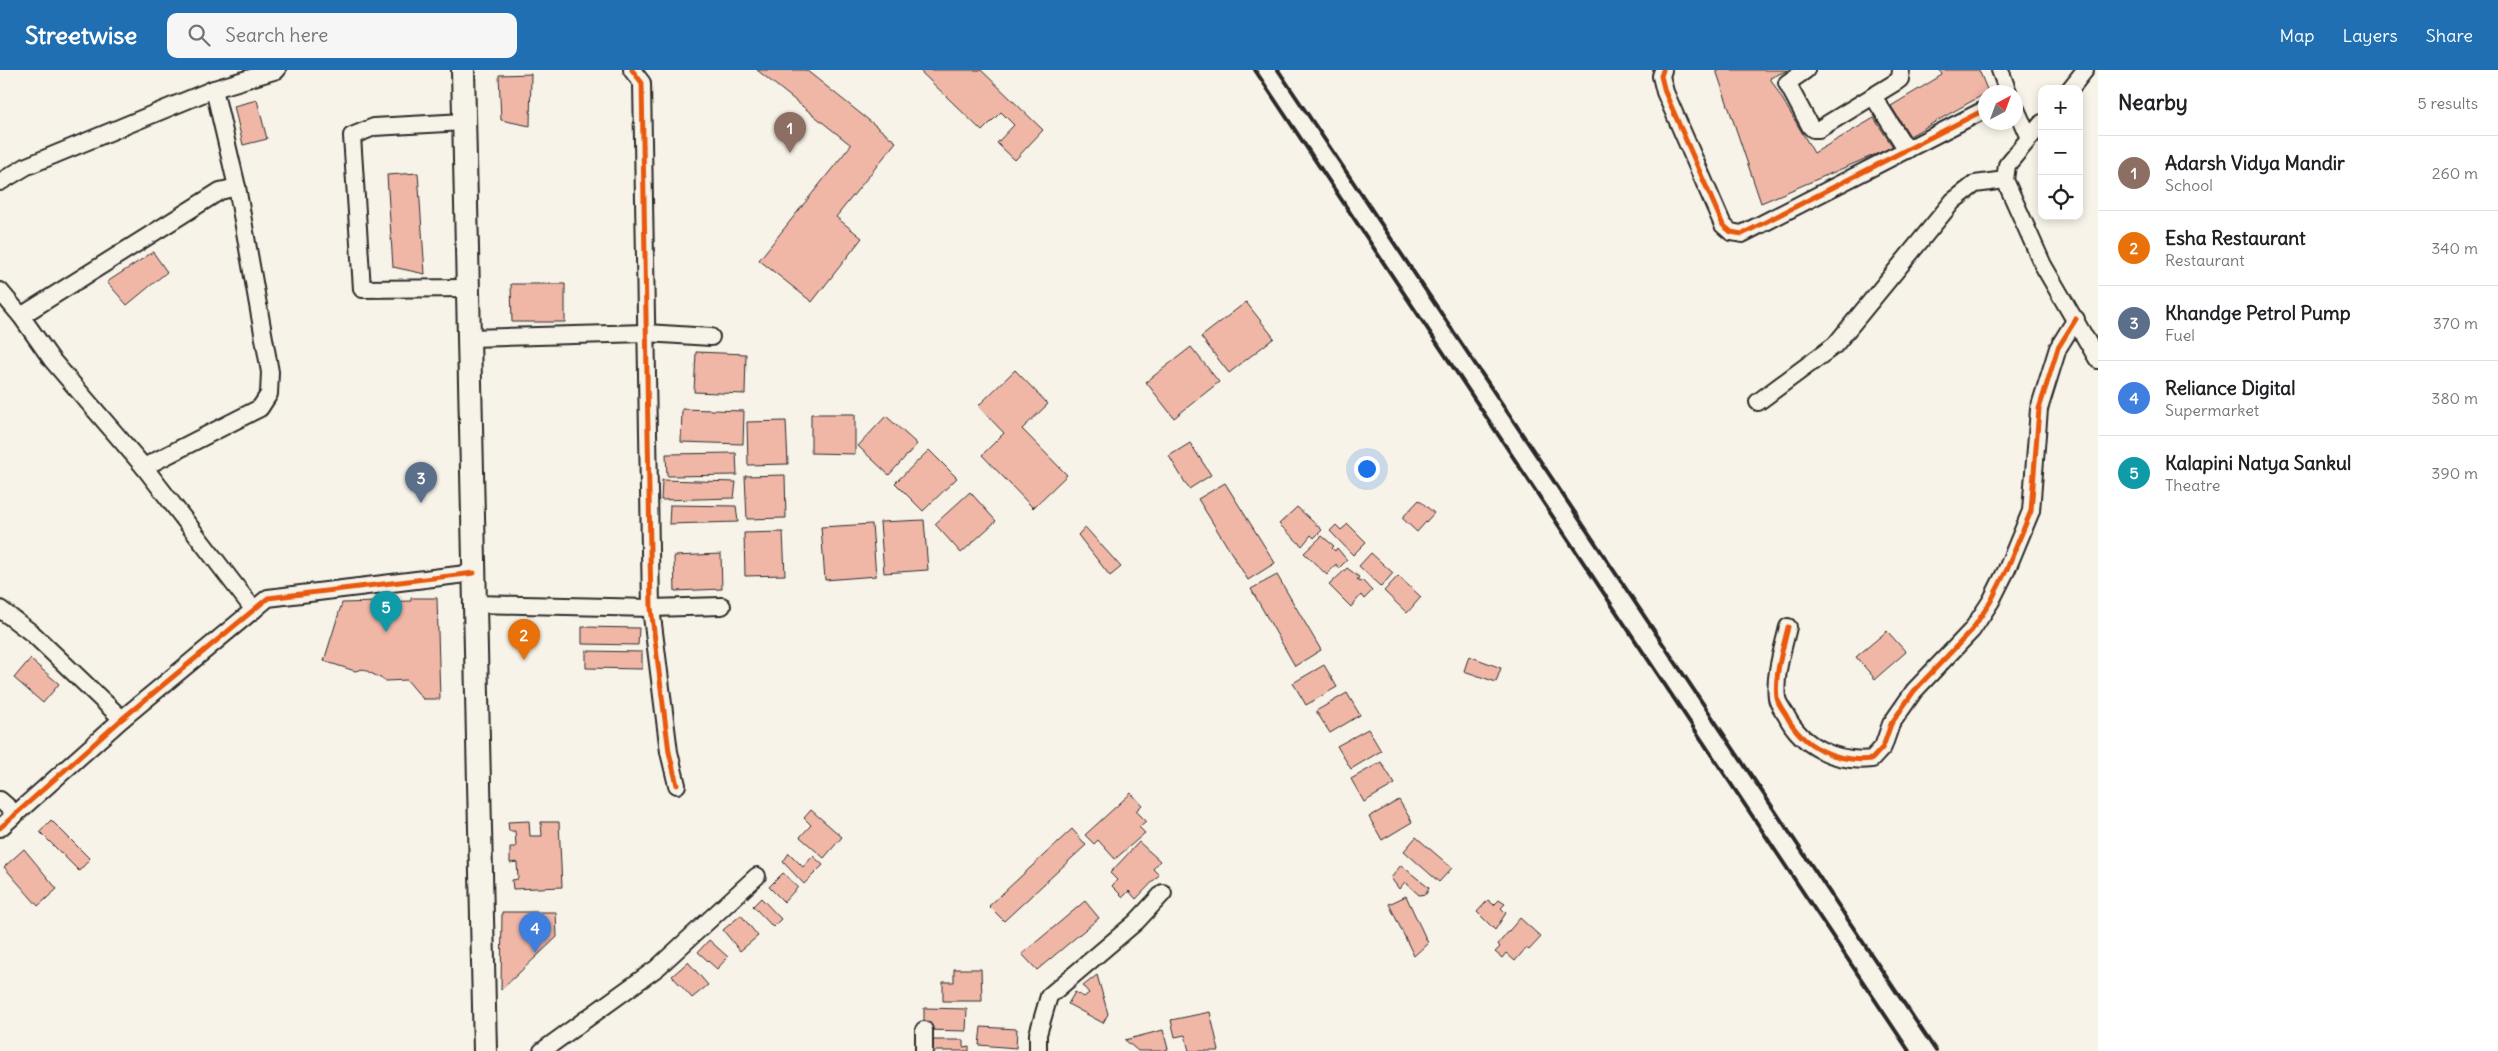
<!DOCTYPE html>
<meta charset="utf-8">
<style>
body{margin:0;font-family:Delius,sans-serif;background:#f6f6f6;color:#202124}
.controls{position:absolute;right:15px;top:15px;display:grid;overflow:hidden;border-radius:10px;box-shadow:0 2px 8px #0003}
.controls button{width:45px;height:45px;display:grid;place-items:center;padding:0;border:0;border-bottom:1px solid #e0e0e0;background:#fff;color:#202124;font:25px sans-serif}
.compass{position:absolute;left:1978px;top:15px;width:45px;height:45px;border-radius:50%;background:#fff;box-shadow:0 2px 8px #0003;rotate:41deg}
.you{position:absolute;left:1366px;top:398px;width:18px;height:18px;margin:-12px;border:4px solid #fff;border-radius:50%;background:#1a73e8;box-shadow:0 0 0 8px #1a73e833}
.badge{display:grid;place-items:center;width:32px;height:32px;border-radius:50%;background:#1f6fb2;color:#fff;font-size:16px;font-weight:700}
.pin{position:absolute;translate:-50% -41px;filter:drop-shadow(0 1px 2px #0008)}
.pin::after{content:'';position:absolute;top:26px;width:18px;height:15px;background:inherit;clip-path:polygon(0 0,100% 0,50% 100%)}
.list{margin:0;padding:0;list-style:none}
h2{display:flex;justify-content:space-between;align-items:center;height:65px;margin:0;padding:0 20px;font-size:21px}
h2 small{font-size:16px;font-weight:400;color:#757577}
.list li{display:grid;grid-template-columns:32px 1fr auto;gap:15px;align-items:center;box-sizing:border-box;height:75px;padding:0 20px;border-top:1px solid #e0e0e0}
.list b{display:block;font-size:19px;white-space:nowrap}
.list p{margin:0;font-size:16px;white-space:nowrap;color:#757577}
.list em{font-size:16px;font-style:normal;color:#757577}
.icon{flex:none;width:28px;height:28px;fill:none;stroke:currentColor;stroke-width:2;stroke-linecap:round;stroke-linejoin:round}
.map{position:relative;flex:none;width:2098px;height:981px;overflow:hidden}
header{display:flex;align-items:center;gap:30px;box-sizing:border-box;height:70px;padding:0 25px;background:#1f6fb2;color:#fff}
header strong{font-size:24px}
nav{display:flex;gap:28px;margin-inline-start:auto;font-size:18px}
.search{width:350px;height:45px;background:#f6f6f6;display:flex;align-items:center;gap:12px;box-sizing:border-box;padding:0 18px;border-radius:10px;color:#757577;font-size:19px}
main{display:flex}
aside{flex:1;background:#fff}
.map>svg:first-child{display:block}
.building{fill:#f0b7a7;stroke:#2b2b2b}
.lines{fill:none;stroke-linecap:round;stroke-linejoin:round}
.street-casing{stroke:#2b2b2b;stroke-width:20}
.secondary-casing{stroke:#2b2b2b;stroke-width:26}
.street{stroke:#f7f3e8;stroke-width:16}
.secondary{stroke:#f7f3e8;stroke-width:22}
.rail{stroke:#2b2b2b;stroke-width:4}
.cycleway-casing{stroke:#f7f3e8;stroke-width:8}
.cycleway{stroke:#e8590c;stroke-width:5}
</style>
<header>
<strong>Streetwise</strong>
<div class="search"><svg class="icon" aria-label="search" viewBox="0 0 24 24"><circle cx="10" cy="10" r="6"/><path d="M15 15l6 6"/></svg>Search here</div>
<nav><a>Map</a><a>Layers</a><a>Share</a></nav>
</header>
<main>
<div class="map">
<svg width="2098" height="981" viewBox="0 0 2098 981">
<rect width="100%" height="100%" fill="#f7f3e8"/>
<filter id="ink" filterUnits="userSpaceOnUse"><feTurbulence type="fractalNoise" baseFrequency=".02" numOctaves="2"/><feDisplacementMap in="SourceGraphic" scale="10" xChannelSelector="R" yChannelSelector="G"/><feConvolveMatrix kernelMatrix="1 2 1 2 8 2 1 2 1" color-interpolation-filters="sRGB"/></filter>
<g filter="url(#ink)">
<g class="building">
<polygon points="757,0 806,0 896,72 836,147 862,168 812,232 759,190 851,75"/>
<polygon points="919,0 981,0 1043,60 1015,90 997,73 1014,55 1001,42 982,61"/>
<polygon points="1716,0 1788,0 1770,8 1814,83 1874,48 1893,77 1761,133"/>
<polygon points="1940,0 1979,0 1988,22 1910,66 1891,36 1942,5"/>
<polygon points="531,4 530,56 501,50 499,5"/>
<polygon points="257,30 267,69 243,75 234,36"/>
<polygon points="418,103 425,204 393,197 387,105"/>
<polygon points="153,182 167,202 127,235 107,212"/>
<polygon points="511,214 565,214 565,252 512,252"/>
<polygon points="1246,232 1274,268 1229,303 1201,267"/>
<polygon points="1191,277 1219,312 1174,348 1146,312"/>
<polygon points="696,282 746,284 745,324 694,322"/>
<polygon points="1015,300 1048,334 1022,359 1067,405 1033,438 982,385 1004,363 978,336"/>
<polygon points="682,339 744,341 743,374 681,372"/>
<polygon points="811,344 855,344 855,384 811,383"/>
<polygon points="886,346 917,374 889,405 858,376"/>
<polygon points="786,351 788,394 748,395 747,352"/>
<polygon points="1190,373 1211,405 1189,419 1169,386"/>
<polygon points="929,380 957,408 923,441 895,413"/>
<polygon points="736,383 737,405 667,406 666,384"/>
<polygon points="785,405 786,448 747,449 745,406"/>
<polygon points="662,410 736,412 734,428 661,430"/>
<polygon points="1225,413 1275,493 1248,510 1198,429"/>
<polygon points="970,422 996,451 961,483 935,454"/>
<polygon points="1419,430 1434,443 1417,462 1402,448"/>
<polygon points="670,435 736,436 738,452 669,454"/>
<polygon points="1297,437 1322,460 1314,468 1311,465 1302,476 1279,454"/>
<polygon points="924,450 928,500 884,503 880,452"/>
<polygon points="872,454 876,506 825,510 821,457"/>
<polygon points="1348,454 1366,472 1353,485 1330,461 1336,455 1341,460"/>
<polygon points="1085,457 1121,497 1110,506 1078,465"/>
<polygon points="783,462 785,505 745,506 744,463"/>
<polygon points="1322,466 1334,476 1332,478 1335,481 1337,478 1347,490 1339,498 1336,494 1327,505 1304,483"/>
<polygon points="1371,483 1393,503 1381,517 1359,496"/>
<polygon points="721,484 722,519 675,521 674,486"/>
<polygon points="1347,498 1359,507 1357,510 1360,512 1362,510 1372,521 1364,529 1361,525 1351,537 1329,515"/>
<polygon points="1277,505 1321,580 1295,596 1251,519"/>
<polygon points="1398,506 1421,527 1407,543 1384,521"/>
<polygon points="411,528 437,528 440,629 423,629 407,610 386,611 363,599 355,601 324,591 342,533 411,531"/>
<polygon points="582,557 639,558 638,575 582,574"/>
<polygon points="1887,561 1906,582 1875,609 1856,587"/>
<polygon points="586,581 642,582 642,599 586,598"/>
<polygon points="1469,586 1501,598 1496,612 1464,601"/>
<polygon points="30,589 59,614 43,633 14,608"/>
<polygon points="1324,595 1337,617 1306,635 1293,613"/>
<polygon points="1347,623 1360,645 1330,663 1316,641"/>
<polygon points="1368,659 1381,681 1351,699 1337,676"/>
<polygon points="1381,692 1395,714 1364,732 1351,709"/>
<polygon points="1131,723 1142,735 1136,741 1146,751 1139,757 1145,763 1115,789 1098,770 1094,774 1085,765"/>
<polygon points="1399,730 1412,752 1382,770 1369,747"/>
<polygon points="811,740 842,767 824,788 800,767 811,755 804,748"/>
<polygon points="51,750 90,789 79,801 40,762"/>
<polygon points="529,751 530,766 542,766 541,752 559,752 562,817 513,819 512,810 518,809 517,792 510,793 510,777 516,777 515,761 509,761 508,752"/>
<polygon points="1072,759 1086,775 1004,851 989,836"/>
<polygon points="1416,767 1452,798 1439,812 1404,781"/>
<polygon points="1139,772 1160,791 1153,799 1159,805 1136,829 1129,821 1123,827 1112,816 1117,810 1110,803"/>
<polygon points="24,779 57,819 38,836 4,797"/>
<polygon points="789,783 803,797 813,786 823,795 804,814 783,792"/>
<polygon points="1401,795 1429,818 1426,824 1419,825 1405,812 1399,819 1391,808"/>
<polygon points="783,803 798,817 784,832 769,817"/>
<polygon points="1406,826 1428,873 1414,886 1389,834"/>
<polygon points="761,828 781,849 773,857 753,836"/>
<polygon points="1488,830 1494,835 1499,830 1505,834 1501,838 1506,843 1495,860 1477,842"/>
<polygon points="1085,831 1099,848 1037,900 1022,884"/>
<polygon points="502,842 556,842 557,867 501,920"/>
<polygon points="741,845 758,866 740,881 723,860"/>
<polygon points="1520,848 1541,867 1529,880 1526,878 1515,891 1506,883 1502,888 1495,882 1500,877 1498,874"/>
<polygon points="709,870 728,887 717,899 698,882"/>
<polygon points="688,892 708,915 692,928 672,906"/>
<polygon points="954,899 981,899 982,931 943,931 943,912 954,912"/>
<polygon points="1097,905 1108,944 1103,953 1068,934 1075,922 1084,927 1089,923 1083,916"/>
<polygon points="924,938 967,939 966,961 924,960"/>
<polygon points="1210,942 1219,981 1189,981 1185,965 1175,967 1171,950"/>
<polygon points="981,957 1017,959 1016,978 979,975"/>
<polygon points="1163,960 1168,979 1163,981 1138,981 1125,970"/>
<polygon points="932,970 963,970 963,977 969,976 969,981 932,981"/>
</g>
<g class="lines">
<defs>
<g id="street">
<polyline points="632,0 642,13 651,538 669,682 677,715"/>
<polyline points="1663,0 1661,6 1665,22 1723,155 1731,162 1742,164 1986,39"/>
<polyline points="1806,0 1787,13 1810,56 1813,59 1819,59 1896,12 1900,9 1901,0"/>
<polyline points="2000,0 2008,22"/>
<polyline points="2070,19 2085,0"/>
<polyline points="1873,26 1907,80"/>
<polyline points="2016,39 2029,68"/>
<polyline points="464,52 374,57 352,66 362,219 468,218"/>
<polyline points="2042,53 2007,95 2005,110 2043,195 2098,290"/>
<polyline points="0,112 27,96 214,19 277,0"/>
<polyline points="0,221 21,246 52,290 144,397 254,540"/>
<polyline points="21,246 220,121 237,117"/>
<polyline points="469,268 646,263 711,267"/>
<polyline points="1758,332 1835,275 1953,131 1975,114 2005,110"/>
<polyline points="144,397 260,338 269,324 270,302 237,117 214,19"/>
<polyline points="475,534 651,538 722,536"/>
<polyline points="0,539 33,564 122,649"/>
<path d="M 1788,557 C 1783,579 1774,605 1777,628 C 1778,634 1783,640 1786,645 C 1802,677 1837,693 1872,689 L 1883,677 L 1891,654 L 1914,621 L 1972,560 L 1991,531 L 2007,499 L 2031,441 L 2039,339 L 2058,278 L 2076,249"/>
<polyline points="0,730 16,744"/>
<polyline points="0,758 122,649 268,528 474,503"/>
<polyline points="542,981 657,898 757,806"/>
<polyline points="924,981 924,960"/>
<polyline points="1038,981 1038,964 1049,926 1136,852 1163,823"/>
</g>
<polyline id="secondary" points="463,0 485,981"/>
</defs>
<use href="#street" class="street-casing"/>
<use href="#secondary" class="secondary-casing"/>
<use href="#street" class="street"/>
<use href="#secondary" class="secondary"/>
<g class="rail">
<polyline points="1255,0 1909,981"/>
<polyline points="1278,0 1936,981"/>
</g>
<defs>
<g id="cycleway">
<polyline points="632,0 642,13 651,538 669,682 677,715"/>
<polyline points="1663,0 1661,6 1665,22 1723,155 1731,162 1742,164 1986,39"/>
<path d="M 1788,557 C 1783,579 1774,605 1777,628 C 1778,634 1783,640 1786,645 C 1802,677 1837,693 1872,689 L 1883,677 L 1891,654 L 1914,621 L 1972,560 L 1991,531 L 2007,499 L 2031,441 L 2039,339 L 2058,278 L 2076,249"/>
<polyline points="0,758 122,649 268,528 474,503"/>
</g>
</defs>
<use href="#cycleway" class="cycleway-casing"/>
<use href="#cycleway" class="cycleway"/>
</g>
</g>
</svg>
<div class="controls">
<button>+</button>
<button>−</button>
<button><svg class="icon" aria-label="locate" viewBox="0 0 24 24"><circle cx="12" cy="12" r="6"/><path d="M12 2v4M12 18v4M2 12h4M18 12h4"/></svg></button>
</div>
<svg class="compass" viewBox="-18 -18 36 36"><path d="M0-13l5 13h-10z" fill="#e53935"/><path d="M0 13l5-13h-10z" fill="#757577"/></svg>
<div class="you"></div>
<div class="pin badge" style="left:790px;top:83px;background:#8d6e63">1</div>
<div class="pin badge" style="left:524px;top:590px;background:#e8710a">2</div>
<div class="pin badge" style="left:421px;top:433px;background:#5c6f8a">3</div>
<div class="pin badge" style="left:535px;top:883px;background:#3f7fe0">4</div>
<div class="pin badge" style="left:386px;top:562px;background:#0f9aa8">5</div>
</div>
<aside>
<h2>Nearby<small>5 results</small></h2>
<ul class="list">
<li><span class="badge" style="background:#8d6e63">1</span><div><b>Adarsh Vidya Mandir</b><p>School</p></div><em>260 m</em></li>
<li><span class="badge" style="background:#e8710a">2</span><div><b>Esha Restaurant</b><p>Restaurant</p></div><em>340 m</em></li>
<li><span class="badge" style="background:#5c6f8a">3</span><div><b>Khandge Petrol Pump</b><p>Fuel</p></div><em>370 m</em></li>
<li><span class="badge" style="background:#3f7fe0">4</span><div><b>Reliance Digital</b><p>Supermarket</p></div><em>380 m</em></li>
<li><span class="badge" style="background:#0f9aa8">5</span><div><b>Kalapini Natya Sankul</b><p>Theatre</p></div><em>390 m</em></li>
</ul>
</aside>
</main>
